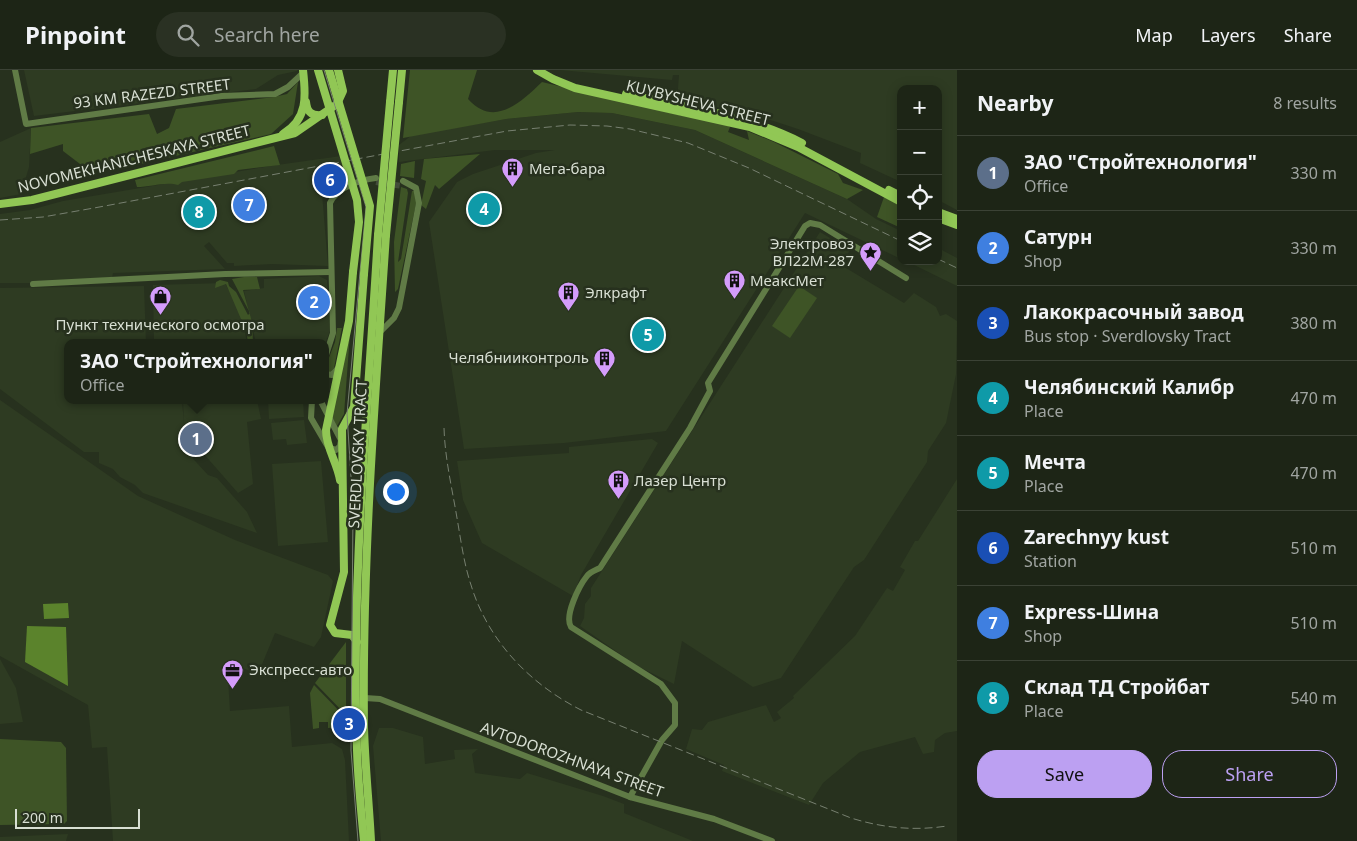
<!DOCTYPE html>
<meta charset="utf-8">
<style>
body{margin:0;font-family:"Noto Sans",sans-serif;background:#2a3123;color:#f1f3f6}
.controls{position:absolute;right:15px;top:15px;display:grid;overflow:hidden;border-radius:10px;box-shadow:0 2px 12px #0003}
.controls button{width:45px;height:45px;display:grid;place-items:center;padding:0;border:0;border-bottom:1px solid #3b4235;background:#1d2516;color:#f1f3f6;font:25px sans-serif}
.scale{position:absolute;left:15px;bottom:12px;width:125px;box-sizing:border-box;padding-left:5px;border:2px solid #d8dfd3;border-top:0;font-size:14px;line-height:18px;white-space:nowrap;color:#d8dfd3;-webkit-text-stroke:4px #27311e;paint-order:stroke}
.you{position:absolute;left:395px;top:421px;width:18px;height:18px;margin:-12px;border:4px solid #fff;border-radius:50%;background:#1a73e8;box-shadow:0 0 0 8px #1a73e833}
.badge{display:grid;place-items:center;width:32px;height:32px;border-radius:50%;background:#bca0f2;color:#fff;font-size:16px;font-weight:700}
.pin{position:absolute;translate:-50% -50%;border:2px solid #fff;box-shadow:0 1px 5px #0006}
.popup{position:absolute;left:64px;top:269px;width:265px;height:65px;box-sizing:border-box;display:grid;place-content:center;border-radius:10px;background:#1d2516;filter:drop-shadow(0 1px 4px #0005);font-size:16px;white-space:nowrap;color:#a0a5a1}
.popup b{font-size:19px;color:#f1f3f6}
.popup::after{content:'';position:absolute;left:50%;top:100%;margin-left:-10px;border:10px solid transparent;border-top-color:#1d2516}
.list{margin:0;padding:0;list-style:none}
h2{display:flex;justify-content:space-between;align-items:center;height:65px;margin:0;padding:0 20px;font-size:21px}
h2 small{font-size:16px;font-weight:400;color:#a0a5a1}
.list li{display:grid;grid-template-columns:32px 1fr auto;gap:15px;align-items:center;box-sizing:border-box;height:75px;padding:0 20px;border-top:1px solid #3b4235}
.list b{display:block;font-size:19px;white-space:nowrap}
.list p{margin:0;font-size:16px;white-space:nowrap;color:#a0a5a1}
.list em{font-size:16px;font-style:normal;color:#a0a5a1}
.actions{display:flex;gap:10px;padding:15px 20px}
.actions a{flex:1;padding:11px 0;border:1px solid #bca0f2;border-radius:20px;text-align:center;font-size:18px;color:#bca0f2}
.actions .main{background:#bca0f2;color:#111}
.icon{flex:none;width:28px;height:28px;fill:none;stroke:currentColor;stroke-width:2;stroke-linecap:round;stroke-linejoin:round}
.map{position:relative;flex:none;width:957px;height:771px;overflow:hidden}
header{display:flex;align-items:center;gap:30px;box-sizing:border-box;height:70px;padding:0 25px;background:#1d2516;border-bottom:1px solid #3b4235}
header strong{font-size:24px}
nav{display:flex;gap:28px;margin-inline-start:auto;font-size:18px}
.search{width:350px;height:45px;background:#2a3123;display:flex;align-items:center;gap:12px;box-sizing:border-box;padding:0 18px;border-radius:28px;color:#a0a5a1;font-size:19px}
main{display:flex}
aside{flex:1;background:#1d2516}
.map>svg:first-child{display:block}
.built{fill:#2e3b22}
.green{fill:#3e5426}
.water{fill:#5b832c}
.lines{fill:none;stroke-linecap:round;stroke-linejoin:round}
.minor-tunnel{stroke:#424b39;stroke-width:6;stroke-dasharray:6 3;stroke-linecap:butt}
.minor{stroke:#607b46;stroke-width:6}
.major{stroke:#91c755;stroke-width:8}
.tram{stroke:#778070;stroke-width:1}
.rail{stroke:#778070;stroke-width:1;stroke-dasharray:8 4;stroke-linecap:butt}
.major-bridge{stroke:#91c755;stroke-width:8}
.labels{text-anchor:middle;stroke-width:5;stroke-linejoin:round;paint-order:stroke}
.street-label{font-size:15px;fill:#d8dfd3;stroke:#27311e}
.poi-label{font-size:15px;fill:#d8dfd3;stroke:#27311e;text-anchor:start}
</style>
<header>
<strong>Pinpoint</strong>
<div class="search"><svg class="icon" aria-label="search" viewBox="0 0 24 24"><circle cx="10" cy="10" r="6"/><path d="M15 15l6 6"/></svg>Search here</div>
<nav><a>Map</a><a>Layers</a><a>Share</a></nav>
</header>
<main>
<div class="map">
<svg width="957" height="771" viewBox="0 0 957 771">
<rect width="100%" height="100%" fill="#27311e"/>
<g class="built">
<polygon points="24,0 297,0 297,1 278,5 256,19 34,46"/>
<polygon points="560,0 957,0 957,140 938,130 938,19 901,19 901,112 860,93 861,83 798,59 743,41 677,31 679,5 673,5 672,10"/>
<polygon points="578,42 612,43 695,60 847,129 876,149 901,161 901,189 805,143 666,361 564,373 464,379 429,152 457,112 473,104 536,83 555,80 495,80 399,92 399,75 412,65 506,49"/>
<polygon points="31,58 29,97 21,124 0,128 0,72"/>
<polygon points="341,86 348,105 312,112 321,111 328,196 272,194 234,196 234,193 227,193 209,172 204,176 225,199 113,203 112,208 72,213 0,213 0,144 30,140 63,131 277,95"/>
<polygon points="820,162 850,180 841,195 904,233 914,223 936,237 940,246 946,244 957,251 956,304 946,353 928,381 927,392 864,490 854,497 781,608 753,617 682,571 674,614 637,596 580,556 584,548 585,534 591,526 591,518"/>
<polygon points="938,178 957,188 957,216 906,191 938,191"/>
<polygon points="319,206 327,210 330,261 325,274 256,273 244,221 264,218 264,209"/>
<polygon points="225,213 242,246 247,273 154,273 153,215"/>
<polygon points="144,216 146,273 67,273 67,330 182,330 184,355 183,330 257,330 261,349 247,352 253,414 238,423 203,383 187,375 185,380 208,405 217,408 247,442 257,463 143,423 135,415 120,407 113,399 99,393 99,382 84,382 0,319 0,218"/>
<polygon points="0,330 138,426 235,470 328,505 333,511 321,567 314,577 275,563 258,604 227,592 230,641 289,636 292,677 332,673 342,679 345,690 349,771 113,771 107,677 92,678 88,635 0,586"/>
<polygon points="268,330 303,330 304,347 269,349"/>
<polygon points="304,350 307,373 287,375 286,369 273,370 271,353"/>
<polygon points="652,369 658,373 581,505 573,526 482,473 463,430 457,391 569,383 569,377"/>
<polygon points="321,391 328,472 278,476 272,394"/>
<polygon points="957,409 957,661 945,663 935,670 934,682 923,684 915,667 860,682 823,713 809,735 722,701 724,695 686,679 692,659 702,660 708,652 766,635 774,652 781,648 777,642 794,628 793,626 855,566 887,518 893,521 905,500 900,497 915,471 918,471"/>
<polygon points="0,589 16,618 23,652 0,654"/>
<polygon points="379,658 393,658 423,667 425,694 455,689 454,680 478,679 472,684 475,703 520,709 527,703 603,726 624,734 624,743 693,771 381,771 373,676"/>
<polygon points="68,764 66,771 0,771 0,767"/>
</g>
<g class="green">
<path d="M 410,0 L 477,0 L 468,29 C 494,58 520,33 542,12 L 683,46 L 717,50 L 730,57 L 728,62 L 749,70 L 747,61 L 774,72 L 838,104 L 843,113 L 863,120 L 847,129 L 695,60 L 612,43 L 578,42 L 506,49 L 403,68 Z"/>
<polygon points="298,12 293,44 271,64 132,96 84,97 63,81 63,74 30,84 31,58 149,44 157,64 169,58 176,39 274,27 287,24"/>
<path d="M 274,76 L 280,95 L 238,100 L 234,104 L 182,112 L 178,115 C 167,111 150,117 137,117 L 135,110 Z"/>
<polygon points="480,84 439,119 435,115 426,139 421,135 426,111 421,109 424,89"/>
<polygon points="415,91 414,108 400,106 401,94"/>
<polygon points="401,117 407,119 408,123 398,192 401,189 412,121 415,121 417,129 398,219 395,222 394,172"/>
<polygon points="884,127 901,135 901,158 877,147"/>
<polygon points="244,207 257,207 260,219 243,220 252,252 253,273 248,273 245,252 241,249 226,214 215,218 216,212 220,210 228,212 229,216 236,222 248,245 250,243 232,209"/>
<polygon points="799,216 817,228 790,268 772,256"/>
<polygon points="337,258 342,258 334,298 331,302 327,302 325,298 335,272"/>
<polygon points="350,264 344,344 337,356 331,345"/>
<polygon points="346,572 346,645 315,613"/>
<polygon points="314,615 346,648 343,648 343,657 328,658 328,652 319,652 319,658 313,659 310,623"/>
<polygon points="0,669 61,672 66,678 67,751 64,754 0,755"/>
</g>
<g class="water">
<polygon points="68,533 69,548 44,549 43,534"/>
<polygon points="27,556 66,557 68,616 25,592"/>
</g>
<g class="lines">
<polyline class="minor-tunnel" points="376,112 402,116"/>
<g class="minor">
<polyline points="15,0 26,54 222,26 275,24 288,17 303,3"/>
<polyline points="33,214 225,204 330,202"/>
<polyline points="380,262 394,248 399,238 419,133 416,118 403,111"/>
<path d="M 325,288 L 333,263 L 330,133 C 337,117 360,110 376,108"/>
<polyline points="325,304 332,305 339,297"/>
<polyline points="312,330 311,348 328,377 336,380 340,376 341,370 320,330"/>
<polyline points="365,628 380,629 630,727 714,749 772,771"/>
<path d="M 630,727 L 662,670 L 675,655 L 675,633 L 661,614 L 571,557 C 564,546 579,516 587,506 C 590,502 596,500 600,498 L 690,358 L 710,321 L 708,313 L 805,156 L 810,153 L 820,155 L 906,208"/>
</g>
<g class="major">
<polyline points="537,0 553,9 575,18 750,57 798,77 901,132"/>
<path d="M 626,24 C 685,37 748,45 802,73"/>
<path d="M 306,32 C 307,42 311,46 322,45"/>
<polyline points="390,32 393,0"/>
<polyline points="399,32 402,0"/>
<path d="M 283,64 C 308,49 306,26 303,0"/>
<polyline points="889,120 901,126"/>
<polyline points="0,134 32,130 295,63 337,34 343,21 338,0"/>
<polyline points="938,142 957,149"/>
<polyline points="938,148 957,155"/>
<path d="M 340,410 C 337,392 326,378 326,360 L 349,251 L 353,202"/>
<polyline points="357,572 352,565 335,563 330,555 344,502 342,359 354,337 364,204"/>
<path d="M 364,771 C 361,741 358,710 357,680 C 351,509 368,336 378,165"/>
<path d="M 371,771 C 369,733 365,695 364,657 C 362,493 375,329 386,165"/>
</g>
<polyline class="tram" points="324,0 366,137 347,344 353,439 351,680 358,771"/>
<g class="rail">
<polyline points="0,150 43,147 94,138 507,61 570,55 607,56 630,59 688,73 749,98 901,171"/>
<polyline points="938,189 957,198"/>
<path d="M 444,358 C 445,389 452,418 457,448 C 461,471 464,494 471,515 C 488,571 530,614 581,640 L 851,748 C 883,758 914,761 947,756"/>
</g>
<g class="major-bridge">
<polyline points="318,0 357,130 359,152 353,202"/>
<polyline points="329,0 370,136 364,204"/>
<polyline points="378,165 390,32"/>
<polyline points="386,165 399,32"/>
</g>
</g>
<defs>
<symbol id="building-pin" viewBox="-11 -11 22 30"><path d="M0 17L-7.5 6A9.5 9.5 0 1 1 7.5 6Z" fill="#d49cfb" stroke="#27311e"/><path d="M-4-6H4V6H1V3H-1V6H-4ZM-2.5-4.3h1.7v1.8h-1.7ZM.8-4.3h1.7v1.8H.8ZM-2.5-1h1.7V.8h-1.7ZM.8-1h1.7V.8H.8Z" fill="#111"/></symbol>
<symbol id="sight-pin" viewBox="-11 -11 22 30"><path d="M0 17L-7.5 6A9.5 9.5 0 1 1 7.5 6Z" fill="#d49cfb" stroke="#27311e"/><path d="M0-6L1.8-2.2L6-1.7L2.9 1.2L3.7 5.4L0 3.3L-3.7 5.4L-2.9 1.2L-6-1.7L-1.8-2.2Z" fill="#111"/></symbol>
<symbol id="shop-pin" viewBox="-11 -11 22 30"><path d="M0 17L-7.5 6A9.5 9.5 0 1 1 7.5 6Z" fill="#d49cfb" stroke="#27311e"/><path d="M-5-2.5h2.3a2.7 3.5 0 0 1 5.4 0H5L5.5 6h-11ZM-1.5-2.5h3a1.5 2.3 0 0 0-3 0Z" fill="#111"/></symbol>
<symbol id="office-pin" viewBox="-11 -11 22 30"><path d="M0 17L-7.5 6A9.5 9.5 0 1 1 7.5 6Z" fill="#d49cfb" stroke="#27311e"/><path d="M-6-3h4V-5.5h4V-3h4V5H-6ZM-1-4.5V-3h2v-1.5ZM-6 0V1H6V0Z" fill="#111"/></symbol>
</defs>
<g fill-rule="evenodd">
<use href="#building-pin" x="500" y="86" width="25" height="34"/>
<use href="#sight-pin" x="858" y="170" width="25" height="34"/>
<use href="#building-pin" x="722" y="198" width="25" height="34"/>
<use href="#building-pin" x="556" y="210" width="25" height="34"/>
<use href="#shop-pin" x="148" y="214" width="25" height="34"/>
<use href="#building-pin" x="592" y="276" width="25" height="34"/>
<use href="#building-pin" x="606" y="398" width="25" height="34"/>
<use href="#office-pin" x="220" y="588" width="25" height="34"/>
</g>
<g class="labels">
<g class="street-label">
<text transform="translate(152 24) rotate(-7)" y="5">93 KM RAZEZD STREET</text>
<text transform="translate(698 33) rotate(14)" y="5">KUYBYSHEVA STREET</text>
<text transform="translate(134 89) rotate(-14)" y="5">NOVOMEKHANICHESKAYA STREET</text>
<text transform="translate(358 384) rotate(-87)" y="5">SVERDLOVSKY TRACT</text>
<text transform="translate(572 690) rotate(20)" y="5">AVTODOROZHNAYA STREET</text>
</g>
<g class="poi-label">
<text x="529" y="104">Мега-бара</text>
<text x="854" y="179" text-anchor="end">Электровоз<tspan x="854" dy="17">ВЛ22М-287</tspan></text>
<text x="750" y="216">МеаксМет</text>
<text x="585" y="228">Элкрафт</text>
<text x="160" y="260" text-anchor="middle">Пункт технического осмотра</text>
<text x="589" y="293" text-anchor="end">Челябнииконтроль</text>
<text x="634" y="416">Лазер Центр</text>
<text x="249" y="605">Экспресс-авто</text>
</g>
</g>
</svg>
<div class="controls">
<button>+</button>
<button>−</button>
<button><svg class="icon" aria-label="locate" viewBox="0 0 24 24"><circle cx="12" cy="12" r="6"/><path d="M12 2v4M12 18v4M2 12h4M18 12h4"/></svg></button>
<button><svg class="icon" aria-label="layers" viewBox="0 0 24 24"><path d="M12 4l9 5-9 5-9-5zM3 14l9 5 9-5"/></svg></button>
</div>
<div class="scale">200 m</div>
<div class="you"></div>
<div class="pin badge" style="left:196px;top:369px;background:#5c6f8a">1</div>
<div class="popup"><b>ЗАО &quot;Стройтехнология&quot;</b>Office</div>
<div class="pin badge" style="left:314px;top:232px;background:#3f7fe0">2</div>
<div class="pin badge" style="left:349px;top:654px;background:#1a4fb4">3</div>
<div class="pin badge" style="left:484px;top:139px;background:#0f9aa8">4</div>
<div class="pin badge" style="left:648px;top:265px;background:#0f9aa8">5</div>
<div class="pin badge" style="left:330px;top:110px;background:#1a4fb4">6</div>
<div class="pin badge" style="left:249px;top:135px;background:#3f7fe0">7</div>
<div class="pin badge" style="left:199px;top:142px;background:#0f9aa8">8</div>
</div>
<aside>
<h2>Nearby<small>8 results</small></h2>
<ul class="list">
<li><span class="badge" style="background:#5c6f8a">1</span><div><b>ЗАО &quot;Стройтехнология&quot;</b><p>Office</p></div><em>330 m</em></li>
<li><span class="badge" style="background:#3f7fe0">2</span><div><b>Сатурн</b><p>Shop</p></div><em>330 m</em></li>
<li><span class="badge" style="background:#1a4fb4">3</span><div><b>Лакокрасочный завод</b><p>Bus stop · Sverdlovsky Tract</p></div><em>380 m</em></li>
<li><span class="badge" style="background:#0f9aa8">4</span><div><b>Челябинский Калибр</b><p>Place</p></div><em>470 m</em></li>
<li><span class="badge" style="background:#0f9aa8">5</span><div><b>Мечта</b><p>Place</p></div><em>470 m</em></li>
<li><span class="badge" style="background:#1a4fb4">6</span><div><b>Zarechnyy kust</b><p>Station</p></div><em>510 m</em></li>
<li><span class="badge" style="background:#3f7fe0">7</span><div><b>Express-Шина</b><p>Shop</p></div><em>510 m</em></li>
<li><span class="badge" style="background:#0f9aa8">8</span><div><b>Склад ТД Стройбат</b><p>Place</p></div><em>540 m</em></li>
</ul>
<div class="actions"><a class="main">Save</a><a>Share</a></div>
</aside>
</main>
